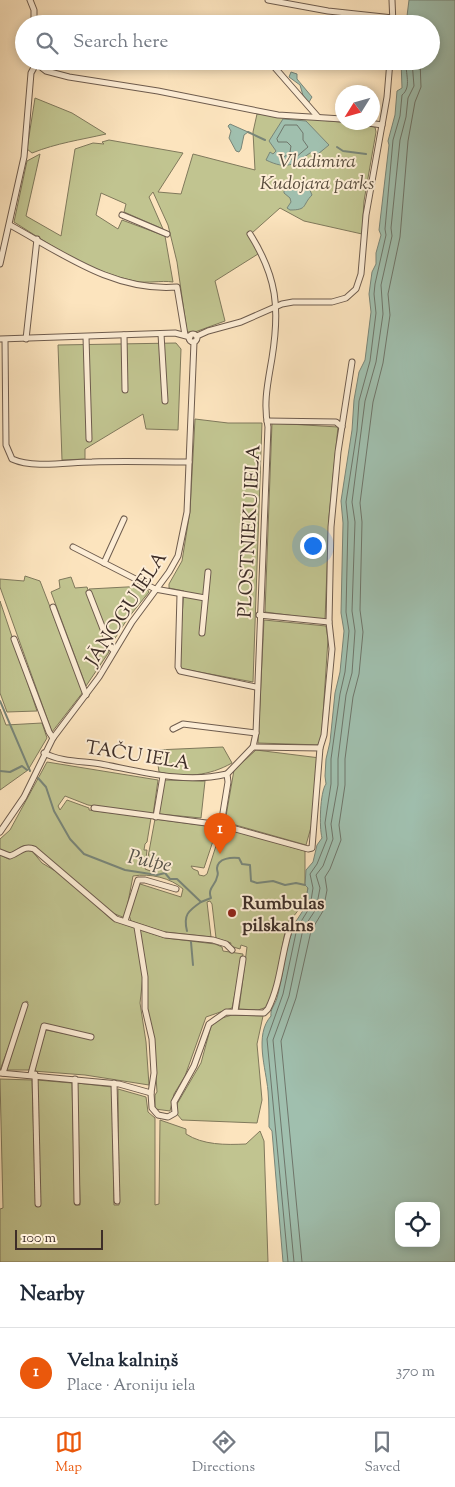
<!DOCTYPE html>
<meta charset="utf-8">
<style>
body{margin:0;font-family:"Sorts Mill Goudy",serif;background:#f2f2f3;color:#1f2937}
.controls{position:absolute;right:15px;bottom:15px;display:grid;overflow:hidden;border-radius:10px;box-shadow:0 2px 8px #0003}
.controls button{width:45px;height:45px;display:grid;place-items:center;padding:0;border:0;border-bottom:1px solid #e0e1e3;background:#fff;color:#1f2937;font:25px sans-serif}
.compass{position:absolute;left:335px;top:85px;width:45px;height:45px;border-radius:50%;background:#fff;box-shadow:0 2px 8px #0003;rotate:233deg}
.scale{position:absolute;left:15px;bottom:12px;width:88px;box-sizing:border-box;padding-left:5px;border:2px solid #3e2e28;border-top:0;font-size:14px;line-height:18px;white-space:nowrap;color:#3e2e28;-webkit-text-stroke:4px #fdedd5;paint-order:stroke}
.you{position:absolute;left:312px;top:545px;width:18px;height:18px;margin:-12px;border:4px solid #fff;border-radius:50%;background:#1a73e8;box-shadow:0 0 0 8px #1a73e833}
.badge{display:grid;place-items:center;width:32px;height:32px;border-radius:50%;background:#ea580c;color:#fff;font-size:16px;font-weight:700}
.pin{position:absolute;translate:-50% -41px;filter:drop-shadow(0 1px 2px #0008)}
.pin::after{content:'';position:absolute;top:26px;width:18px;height:15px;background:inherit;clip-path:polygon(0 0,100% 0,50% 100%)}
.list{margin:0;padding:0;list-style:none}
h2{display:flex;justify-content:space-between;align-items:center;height:65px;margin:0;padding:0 20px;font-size:21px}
h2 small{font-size:16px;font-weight:400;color:#747a83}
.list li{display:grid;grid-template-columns:32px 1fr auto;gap:15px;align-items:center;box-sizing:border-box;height:90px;padding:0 20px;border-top:1px solid #e0e1e3}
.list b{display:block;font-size:19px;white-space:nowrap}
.list p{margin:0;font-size:16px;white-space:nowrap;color:#747a83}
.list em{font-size:16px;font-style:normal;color:#747a83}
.icon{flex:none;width:28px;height:28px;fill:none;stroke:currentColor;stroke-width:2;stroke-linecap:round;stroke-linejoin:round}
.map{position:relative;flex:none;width:455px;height:1262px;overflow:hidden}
.search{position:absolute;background:#fff;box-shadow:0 2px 8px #0003;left:15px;right:15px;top:15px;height:55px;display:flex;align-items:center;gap:12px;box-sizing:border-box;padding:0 18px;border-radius:28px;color:#747a83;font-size:19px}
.sheet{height:155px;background:#fff}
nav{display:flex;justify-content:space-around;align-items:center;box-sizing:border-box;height:70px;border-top:1px solid #e0e1e3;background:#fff;font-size:14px;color:#747a83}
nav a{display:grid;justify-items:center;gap:2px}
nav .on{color:#ea580c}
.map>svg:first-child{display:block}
.green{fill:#c1c490;stroke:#80795c}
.water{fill:#a0bfae;stroke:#798578;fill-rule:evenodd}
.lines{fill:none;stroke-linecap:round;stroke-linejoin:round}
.shore{stroke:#6f766b;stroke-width:1}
.stream{stroke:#798578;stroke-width:2}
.street-casing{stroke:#6e5c4e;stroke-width:7}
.street{stroke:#fdedd5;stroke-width:5}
.poi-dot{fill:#8f2418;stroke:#fdedd5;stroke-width:2}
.labels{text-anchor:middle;stroke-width:4;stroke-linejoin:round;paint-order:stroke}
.park-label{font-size:19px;font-style:italic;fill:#584c3d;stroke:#fdedd5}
.street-label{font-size:19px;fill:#3e2e28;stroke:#fdedd5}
.poi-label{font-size:19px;font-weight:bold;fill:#3e2e28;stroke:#fdedd5;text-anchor:start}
.water-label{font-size:20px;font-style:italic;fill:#56524a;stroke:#fdedd5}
</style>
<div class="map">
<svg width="455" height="1262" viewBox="0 0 455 1262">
<rect width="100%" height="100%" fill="#fce4be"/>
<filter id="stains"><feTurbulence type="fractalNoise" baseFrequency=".004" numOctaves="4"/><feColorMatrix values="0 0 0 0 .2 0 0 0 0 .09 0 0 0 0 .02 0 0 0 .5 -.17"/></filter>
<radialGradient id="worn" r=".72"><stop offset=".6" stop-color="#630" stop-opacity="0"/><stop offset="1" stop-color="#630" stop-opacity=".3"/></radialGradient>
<g class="green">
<path d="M 35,98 L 72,113 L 106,134 C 80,140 57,143 32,153 L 27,149 Z"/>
<path d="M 257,114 L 351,123 L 375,127 L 376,132 L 364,201 L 362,234 L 304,221 L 280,208 L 252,233 L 258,254 L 215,281 L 225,321 L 195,332 L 187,332 L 177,262 L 168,225 L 153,192 L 149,197 L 163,229 L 124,212 L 126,204 L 101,193 L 96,215 L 118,229 L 122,220 L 165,236 L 173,282 C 161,280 147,284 135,281 C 90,272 52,246 14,222 L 27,161 L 40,154 L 26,216 L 61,236 L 75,149 L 93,143 L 104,144 L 102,142 L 109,140 L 183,153 L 158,192 L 181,194 L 193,154 L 255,170 L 253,132 Z"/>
<polygon points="176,343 181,349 178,430 146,429 143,414 85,449 85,459 62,460 58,345"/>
<polygon points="195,419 228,423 262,423 253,682 183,669 178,665 184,591 169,588 169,584 182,561 190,511"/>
<polygon points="272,423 338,427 329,517 325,620 265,612"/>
<polygon points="25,576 40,581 83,692 52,732 0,587 0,579 24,581"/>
<polygon points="71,577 75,588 87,587 109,652 86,686 51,592 60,588 59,580"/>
<polygon points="145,586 149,592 128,618 110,646 89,589"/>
<polygon points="0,601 37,711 7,712 0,693"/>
<polygon points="264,620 326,626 328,639 321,745 258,743"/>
<polygon points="0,709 6,725 42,723 47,738 28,770 0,790"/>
<path d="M 223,747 L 232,763 C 209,776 185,778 159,772 L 156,750 Z"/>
<polygon points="256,750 320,758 317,806 306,845 225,822 234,770"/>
<path d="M 47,762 L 158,780 L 153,815 L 88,805 L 65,796 L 58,806 L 60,810 L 67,800 L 89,808 L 89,810 L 151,818 L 147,842 L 145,844 L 144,850 L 147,850 L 145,869 L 156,873 L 161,860 L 148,857 L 155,819 L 215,827 L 217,829 L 204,868 L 191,866 L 193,869 L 198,871 L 199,875 L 204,876 L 207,874 L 222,827 L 305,851 L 305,885 L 308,888 L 305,904 L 302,901 L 300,908 L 286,926 L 276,983 L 267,1007 L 258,1010 L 239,1009 L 247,947 L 241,945 L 240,949 L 230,946 L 231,943 L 216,938 L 212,904 L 210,901 L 207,902 L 211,937 L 164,932 L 131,921 L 129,915 L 137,883 L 181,897 L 183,889 C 171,878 150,873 133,876 L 125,918 L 110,912 L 34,846 L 23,846 L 9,854 L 0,850 L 0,839 L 10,830 Z"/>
<polygon points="163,780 205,781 201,818 159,814"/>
<polygon points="25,850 32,851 42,863 62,875 112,920 135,928 143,976 140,1003 146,1042 149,1085 85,1075 33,1071 46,1030 93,1039 93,1036 43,1024 29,1070 6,1070 28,1002 26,1001 0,1070 0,855 9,859"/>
<polygon points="140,930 166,938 215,944 222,947 223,951 243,954 232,1008 206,1017 185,1076 174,1094 170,1111 155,1109 155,1095 157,1092 154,1044 147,1006 146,969"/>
<polygon points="232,1015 263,1016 257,1044 262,1100 257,1123 182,1120 177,1114 177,1104 201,1063 211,1026 222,1018"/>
<path d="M 0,1079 L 32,1080 L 36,1206 L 40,1206 L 37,1080 L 72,1083 L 75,1205 L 80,1205 L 77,1083 L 112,1087 L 114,1205 L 119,1205 L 118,1089 L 146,1097 L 148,1112 L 155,1118 L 155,1205 L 159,1204 L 160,1120 L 186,1129 L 186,1134 C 203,1145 225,1145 246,1144 L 260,1131 L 264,1141 L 268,1262 L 0,1262 L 0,1209 L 3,1208 Z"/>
</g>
<g class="water">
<path d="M 409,0 L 455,0 L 455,1262 L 283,1262 L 272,1131 L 269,1127 C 269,1115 269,1103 268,1091 C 266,1068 254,1035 271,1016 C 270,1009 275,1005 277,998 C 283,977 284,953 292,932 L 291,929 L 304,909 L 308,888 L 305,885 L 306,870 L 313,862 L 317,845 L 322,838 C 319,827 320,792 326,784 L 325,776 L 326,759 L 330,742 L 335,693 L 340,672 L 344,631 L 341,613 L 343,523 L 341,501 L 352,430 L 354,400 L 359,372 L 365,360 L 371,312 L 369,294 L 372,272 L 376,264 L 376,253 L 381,235 L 379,230 L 389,145 L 388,141 L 395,115 L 397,91 L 402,88 L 401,61 L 431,61 L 431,24 L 406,24 ZM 399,1206 L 436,1206 L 436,1243 L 399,1243 Z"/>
<polygon points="291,72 297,74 297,79 312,97 309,102 304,99 300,85 289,77"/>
<path d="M 283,119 L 306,121 L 329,145 L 318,154 L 310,153 C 293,165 287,170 266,160 L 270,152 L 273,154 L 276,151 L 269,141 Z"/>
<polygon points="230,124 248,132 244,135 241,149 239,152 236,151 229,138 231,131 228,126"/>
<path d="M 296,186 L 309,188 L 312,195 C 302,205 308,210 290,210 L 287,208 L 291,202 L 290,198 L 284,193 L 284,189 Z"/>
</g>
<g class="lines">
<g class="shore">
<polygon points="285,125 297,125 303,133 303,140 308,147 295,158 285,161 283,158 290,152 291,146 287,142 278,142 277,139"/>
<path d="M 288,1262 L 267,1039 L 283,994 L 297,928 L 310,907 L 313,888 L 310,874 L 317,864 L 327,839 L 325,823 L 331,784 L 331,759 L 340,694 L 345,672 L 349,631 L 346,612 L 348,522 L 346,502 L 357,431 L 359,401 L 370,361 L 376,313 L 374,294 L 375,284 L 386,235 L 385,229 L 393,140 L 400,116 L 402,95 C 412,87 405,73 406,61"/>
<polyline points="294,1262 273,1040 289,996 303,929 316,909 320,888 316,875 323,866 333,839 331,824 338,785 338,759 346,695 352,673 355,631 352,611 355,522 352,502 365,401 376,362 383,314 381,285 392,236 391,228 400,140 406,117 408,98 414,86 412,61"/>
<polyline points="302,1262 281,1041 296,998 311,931 323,911 327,890 325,877 330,869 341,840 339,825 345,785 345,759 353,697 359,674 363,632 360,610 362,522 360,503 373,402 383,363 390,315 388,294 400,237 408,141 415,102 421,87 420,61"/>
</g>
<g class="stream">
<polyline points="248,132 265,140"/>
<polyline points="337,147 343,151 366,154"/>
<polyline points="0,701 30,771"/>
<polyline points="0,771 10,772 22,766 27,770"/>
<path d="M 38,778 L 46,787 L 54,811 L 70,839 L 84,854 L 125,870 L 157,875 L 165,873 L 170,879 L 177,879 L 201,902 L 211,898 C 207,888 216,885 217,877 C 219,872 217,873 217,868 C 218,858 232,857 239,858 L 242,864 L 250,865 L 251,881 L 257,883 L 273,881 L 285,885 L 296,883 L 305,885"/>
<path d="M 187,931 C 183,915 188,911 201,902"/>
<polyline points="191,942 193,965"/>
</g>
<defs>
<g id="street">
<polyline points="30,0 34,10 34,24"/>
<polyline points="268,0 328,11 393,18"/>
<polyline points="392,0 393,24"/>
<polyline points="269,61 318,117"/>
<polyline points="37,64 46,71 69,77 158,91 278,115 342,119"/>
<polyline points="362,122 382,125"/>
<polyline points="122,215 167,234"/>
<path d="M 10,225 C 63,254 114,292 177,287 L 185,335"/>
<polyline points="0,264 24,157 31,73 37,62"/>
<circle cx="193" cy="338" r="4"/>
<polyline points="161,334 165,401"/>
<polyline points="124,335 125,390"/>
<polyline points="197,336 208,331 241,322 282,304 293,302 332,302 346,298 356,289 361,274 366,215 387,97 390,61"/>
<polyline points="86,337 89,439"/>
<polyline points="0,339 175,333 190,337"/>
<polyline points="26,339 37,239"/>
<path d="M 5,340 L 6,445 L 12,459 C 34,469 69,462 92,462 C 125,461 157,462 189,462"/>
<polyline points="267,421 336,422 342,427"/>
<polyline points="73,547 155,589 205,598"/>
<polyline points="104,563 124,519"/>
<polyline points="89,593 110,647 114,651"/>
<polyline points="180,595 178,667 180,671 256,687"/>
<polyline points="53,607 86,695"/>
<polyline points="259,615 329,622"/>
<polyline points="202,633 208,572"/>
<polyline points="14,639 49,732 53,738"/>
<polyline points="173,729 183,724 256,733"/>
<polyline points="253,747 320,748"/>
<path d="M 44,753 C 61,762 83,761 101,764 C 143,772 185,784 227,774"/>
<polyline points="94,808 221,825 308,849 312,848 320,748 324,735 332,649 329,622 331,527 338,452 352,362"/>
<polyline points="156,817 163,776"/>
<path d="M 221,825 L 228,782 L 227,774 L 253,747 L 256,733 L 268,427 C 263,403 268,382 272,358 C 280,308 277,277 250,234"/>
<polyline points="0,832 24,797 53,738 99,677 132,622 169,572 178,556 187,512 194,342"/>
<path d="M 0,852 L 10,856 C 20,853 23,845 34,849 L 116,919 L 165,935 L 213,940 L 226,944 L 232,950"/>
<polyline points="125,921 138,880 145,880 176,889"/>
<path d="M 137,927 L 145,977 L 145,1009 L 152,1039 L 154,1073 L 151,1093 L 152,1108 L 158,1115 L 168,1117 L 175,1113 L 174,1102 L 194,1066 L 209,1024 L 226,1012 L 264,1013 L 268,1009 C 282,981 281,950 292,922"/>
<polyline points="235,1011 243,959"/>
<polyline points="0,1073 119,1084 151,1093"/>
<polyline points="3,1073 25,1005"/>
<polyline points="31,1074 44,1026 91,1037"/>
<polyline points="35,1074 38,1204"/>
<polyline points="75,1079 77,1202"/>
<polyline points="114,1083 117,1201"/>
</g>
</defs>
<use href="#street" class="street-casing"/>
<use href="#street" class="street"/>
</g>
<circle class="poi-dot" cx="232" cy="913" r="5"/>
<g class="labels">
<g class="park-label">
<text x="317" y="167">Vladimira<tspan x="317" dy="22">Kudojara parks</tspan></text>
</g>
<g class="street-label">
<text transform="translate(248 531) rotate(-87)" y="7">PLOSTNIEKU IELA</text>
<text transform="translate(125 608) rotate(-57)" y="7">JĀŅOGU IELA</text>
<text transform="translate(138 754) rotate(9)" y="7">TAČU IELA</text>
</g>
<g class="poi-label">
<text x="242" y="909">Rumbulas<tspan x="242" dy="22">pilskalns</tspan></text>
</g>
<g class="water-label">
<text transform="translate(150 860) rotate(12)" y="7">Pulpe</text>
</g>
</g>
<rect width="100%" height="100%" filter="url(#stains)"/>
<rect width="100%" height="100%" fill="url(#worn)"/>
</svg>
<div class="controls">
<button><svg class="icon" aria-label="locate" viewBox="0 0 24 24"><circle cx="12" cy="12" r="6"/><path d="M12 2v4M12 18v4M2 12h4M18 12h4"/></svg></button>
</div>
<svg class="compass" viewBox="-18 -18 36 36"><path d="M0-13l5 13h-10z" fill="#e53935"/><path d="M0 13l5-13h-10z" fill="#747a83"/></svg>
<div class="scale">100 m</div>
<div class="you"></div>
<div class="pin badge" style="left:220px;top:854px">1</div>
<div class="search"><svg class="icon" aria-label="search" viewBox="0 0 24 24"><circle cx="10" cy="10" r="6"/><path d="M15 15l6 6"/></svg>Search here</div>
</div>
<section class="sheet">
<h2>Nearby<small></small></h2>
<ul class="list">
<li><span class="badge">1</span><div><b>Velna kalniņš</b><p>Place · Aroniju iela</p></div><em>370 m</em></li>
</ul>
</section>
<nav>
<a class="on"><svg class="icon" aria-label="map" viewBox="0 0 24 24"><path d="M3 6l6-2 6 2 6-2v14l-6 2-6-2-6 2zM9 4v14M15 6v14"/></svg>Map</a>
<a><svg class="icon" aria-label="directions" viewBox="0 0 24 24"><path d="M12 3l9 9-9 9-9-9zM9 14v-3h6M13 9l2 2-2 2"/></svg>Directions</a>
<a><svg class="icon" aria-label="saved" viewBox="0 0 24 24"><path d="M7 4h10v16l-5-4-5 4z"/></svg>Saved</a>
</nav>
